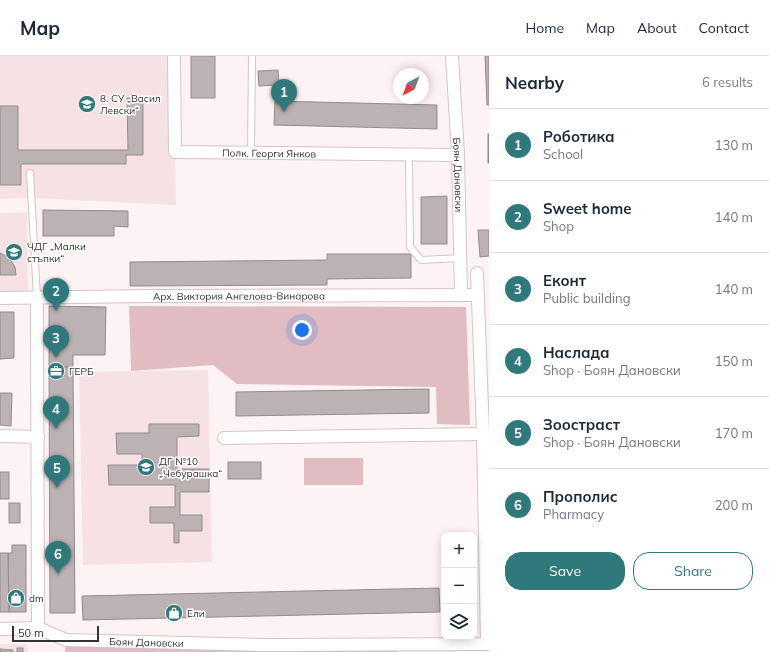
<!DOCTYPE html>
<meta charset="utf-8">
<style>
body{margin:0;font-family:Mulish,sans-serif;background:#f6f6f7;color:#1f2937}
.controls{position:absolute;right:12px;bottom:12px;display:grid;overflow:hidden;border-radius:8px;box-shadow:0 2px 10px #0003}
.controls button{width:36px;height:36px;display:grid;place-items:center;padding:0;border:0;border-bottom:1px solid #e0e1e3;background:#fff;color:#1f2937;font:20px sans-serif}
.compass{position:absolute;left:393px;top:12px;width:36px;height:36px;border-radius:50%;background:#fff;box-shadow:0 2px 10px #0003;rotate:221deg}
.scale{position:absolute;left:12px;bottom:10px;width:87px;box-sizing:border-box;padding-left:4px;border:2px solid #363132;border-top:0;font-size:11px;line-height:14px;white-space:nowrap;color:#363132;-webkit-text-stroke:3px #fff;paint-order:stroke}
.you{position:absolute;left:302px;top:274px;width:14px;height:14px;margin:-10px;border:3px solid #fff;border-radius:50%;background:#1a73e8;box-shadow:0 0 0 6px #1a73e833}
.badge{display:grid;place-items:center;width:26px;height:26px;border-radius:50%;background:#2f797b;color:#fff;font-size:13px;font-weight:700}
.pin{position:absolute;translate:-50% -33px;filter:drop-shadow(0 1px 2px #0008)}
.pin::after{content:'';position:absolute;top:21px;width:14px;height:12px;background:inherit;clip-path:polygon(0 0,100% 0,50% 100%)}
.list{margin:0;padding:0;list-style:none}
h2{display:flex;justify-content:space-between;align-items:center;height:52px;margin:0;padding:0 16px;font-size:17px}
h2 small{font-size:13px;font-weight:400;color:#747a83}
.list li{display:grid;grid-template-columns:26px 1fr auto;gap:12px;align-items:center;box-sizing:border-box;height:72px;padding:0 16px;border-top:1px solid #e0e1e3}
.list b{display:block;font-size:15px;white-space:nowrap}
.list p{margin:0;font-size:13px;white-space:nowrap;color:#747a83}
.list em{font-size:13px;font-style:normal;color:#747a83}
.actions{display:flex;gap:8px;padding:12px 16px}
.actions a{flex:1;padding:9px 0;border:1px solid #2f797b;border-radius:16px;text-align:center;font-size:14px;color:#2f797b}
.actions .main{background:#2f797b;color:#fff}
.icon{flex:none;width:22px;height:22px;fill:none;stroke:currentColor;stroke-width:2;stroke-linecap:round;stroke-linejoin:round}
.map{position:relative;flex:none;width:489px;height:596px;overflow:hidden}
header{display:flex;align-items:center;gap:24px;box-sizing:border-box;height:56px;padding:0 20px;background:#fff;border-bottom:1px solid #e0e1e3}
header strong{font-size:19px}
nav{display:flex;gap:22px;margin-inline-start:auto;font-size:14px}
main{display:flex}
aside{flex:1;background:#fff}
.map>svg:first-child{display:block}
.built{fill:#f6e2e5}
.green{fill:#e2bcc3}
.building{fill:#bcb2b3;stroke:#958b8d}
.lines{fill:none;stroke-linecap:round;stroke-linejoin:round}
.service-casing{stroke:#d1c6c8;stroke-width:8}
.minor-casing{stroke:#d1c6c8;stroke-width:14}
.service{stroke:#fff;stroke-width:6}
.minor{stroke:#fff;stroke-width:12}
.labels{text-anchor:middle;stroke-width:3;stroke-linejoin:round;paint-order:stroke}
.poi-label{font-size:10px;fill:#363132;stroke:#fff;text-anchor:start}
.street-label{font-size:10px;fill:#363132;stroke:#fff}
</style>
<header>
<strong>Map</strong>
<nav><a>Home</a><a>Map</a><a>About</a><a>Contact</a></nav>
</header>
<main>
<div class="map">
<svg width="489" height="596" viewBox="0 0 489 596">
<rect width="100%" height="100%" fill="#fdf2f4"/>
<g class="built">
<polygon points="0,0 174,0 176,149 31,142 0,143"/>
<polygon points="27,156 28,235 0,235 0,157"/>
<polygon points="208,314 212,506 83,509 79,316"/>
<polygon points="0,588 27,588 28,596 0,596"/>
</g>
<g class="green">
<polygon points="129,250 466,251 470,369 437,368 436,331 237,328 213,309 131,315"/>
<rect x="304" y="402" width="59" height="27"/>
<polygon points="66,584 397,588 397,596 65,596"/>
</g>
<g class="building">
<rect x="191" y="0" width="24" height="42"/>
<polygon points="485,0 489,0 489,49 487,49"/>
<polygon points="278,14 279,29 259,30 258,15"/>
<polygon points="127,42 143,42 143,99 126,99 126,108 21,108 21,129 0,129 0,50 18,50 18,94 128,94"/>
<polygon points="275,45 437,49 437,73 274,69"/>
<rect x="488" y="78" width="1" height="29"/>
<polygon points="447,140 447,188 421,188 421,141"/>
<polygon points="43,154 128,155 128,171 114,170 114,180 43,180"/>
<polygon points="478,174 489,174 489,200 480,201"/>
<polygon points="0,197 6,200 11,205 15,211 16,219 0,219"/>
<polygon points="327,198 411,198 411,222 327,223 327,229 130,230 130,206 327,204"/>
<polygon points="49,250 106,251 105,299 73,299 73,311 49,311"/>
<polygon points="0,256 14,256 14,302 0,303"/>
<polygon points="49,311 73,311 75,557 50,557"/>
<polygon points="429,333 429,357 236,360 236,336"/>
<polygon points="0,337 12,337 11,370 0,369"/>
<polygon points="149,368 199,368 199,380 177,381 177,413 209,413 209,436 180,436 180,459 202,459 202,475 179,475 179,487 174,487 174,467 150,467 150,451 175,451 175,429 109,429 108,409 142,409 142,398 117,398 116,377 149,377"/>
<rect x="228" y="406" width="33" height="17"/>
<rect x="0" y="416" width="9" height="27"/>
<rect x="9" y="447" width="11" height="20"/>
<polygon points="12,489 26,489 26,556 9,556 8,497 12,497"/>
<polygon points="0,497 8,497 9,556 0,556"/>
<polygon points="439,532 440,556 83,564 82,540"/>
<rect x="17" y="592" width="6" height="4"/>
<polygon points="0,593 13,594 13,596 0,596"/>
</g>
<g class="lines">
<defs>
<g id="service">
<polyline points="251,98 252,1"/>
<polyline points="409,99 410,191 421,204 461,202"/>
<polyline points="30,117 37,241"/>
</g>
<g id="minor">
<path id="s1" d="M 174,0 L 175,96 L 458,99"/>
<path id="s2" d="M 452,0 L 458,99 L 461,239"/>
<polyline points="37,241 38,572"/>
<path id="s3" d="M 0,242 L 149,240 L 478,239"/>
<polyline points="0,380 38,381"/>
<polyline points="224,382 483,378"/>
<path id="s4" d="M 0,573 L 38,572 L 66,584 L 264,589 L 487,588 L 483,378 L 477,217"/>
</g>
</defs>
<use href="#service" class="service-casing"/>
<use href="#minor" class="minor-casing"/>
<use href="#service" class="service"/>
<use href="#minor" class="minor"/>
</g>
<defs>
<symbol id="school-disc" viewBox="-11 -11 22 22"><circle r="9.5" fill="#2f797b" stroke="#fff"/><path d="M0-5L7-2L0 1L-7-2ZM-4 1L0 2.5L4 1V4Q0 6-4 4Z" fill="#fff"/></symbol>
<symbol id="office-disc" viewBox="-11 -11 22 22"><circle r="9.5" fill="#2f797b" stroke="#fff"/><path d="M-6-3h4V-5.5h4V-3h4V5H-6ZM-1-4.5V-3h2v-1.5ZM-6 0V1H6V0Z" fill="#fff"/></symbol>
<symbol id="shop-disc" viewBox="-11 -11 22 22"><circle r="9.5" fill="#2f797b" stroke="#fff"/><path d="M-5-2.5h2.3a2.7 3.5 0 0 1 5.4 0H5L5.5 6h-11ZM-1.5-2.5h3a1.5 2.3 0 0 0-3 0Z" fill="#fff"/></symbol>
</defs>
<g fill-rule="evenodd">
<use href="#school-disc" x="77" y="38" width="20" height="20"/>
<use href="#school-disc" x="4" y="186" width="20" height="20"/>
<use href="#office-disc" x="46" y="305" width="20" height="20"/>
<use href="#school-disc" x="136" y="401" width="20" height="20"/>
<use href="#shop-disc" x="6" y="532" width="20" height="20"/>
<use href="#shop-disc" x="164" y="547" width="20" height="20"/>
</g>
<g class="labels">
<g class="poi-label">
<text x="100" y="46">8. СУ „Васил<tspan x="100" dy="12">Левски“</tspan></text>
<text x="27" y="194">ЧДГ „Малки<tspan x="27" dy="12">стъпки“</tspan></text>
<text x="69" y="319">ГЕРБ</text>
<text x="159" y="409">ДГ №10<tspan x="159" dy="12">„Чебурашка“</tspan></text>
<text x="29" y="546">dm</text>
<text x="187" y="561">Ели</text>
</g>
<g class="street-label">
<text dy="4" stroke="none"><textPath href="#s1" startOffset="190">Полк. Георги Янков</textPath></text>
<text dy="4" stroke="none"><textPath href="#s2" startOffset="119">Боян Дановски</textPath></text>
<text dy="4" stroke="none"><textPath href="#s3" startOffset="239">Арх. Виктория Ангелова-Винарова</textPath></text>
<text dy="4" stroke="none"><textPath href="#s4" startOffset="149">Боян Дановски</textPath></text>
</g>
</g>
</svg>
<div class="controls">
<button>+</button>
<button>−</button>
<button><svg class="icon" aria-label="layers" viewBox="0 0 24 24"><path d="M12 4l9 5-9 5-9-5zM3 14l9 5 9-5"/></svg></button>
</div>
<svg class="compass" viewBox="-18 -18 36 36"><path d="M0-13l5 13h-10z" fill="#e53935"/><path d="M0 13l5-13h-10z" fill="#747a83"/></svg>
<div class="scale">50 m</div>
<div class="you"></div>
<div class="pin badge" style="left:284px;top:56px">1</div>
<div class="pin badge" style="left:56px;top:255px">2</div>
<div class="pin badge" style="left:56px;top:302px">3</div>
<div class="pin badge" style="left:56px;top:373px">4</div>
<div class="pin badge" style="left:57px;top:432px">5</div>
<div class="pin badge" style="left:58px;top:518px">6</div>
</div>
<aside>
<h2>Nearby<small>6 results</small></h2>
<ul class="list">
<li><span class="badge">1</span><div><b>Роботика</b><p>School</p></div><em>130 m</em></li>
<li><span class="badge">2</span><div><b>Sweet home</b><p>Shop</p></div><em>140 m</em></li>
<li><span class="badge">3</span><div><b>Еконт</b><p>Public building</p></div><em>140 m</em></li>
<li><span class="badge">4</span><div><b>Наслада</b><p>Shop · Боян Дановски</p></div><em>150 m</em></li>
<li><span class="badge">5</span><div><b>Зоостраст</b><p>Shop · Боян Дановски</p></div><em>170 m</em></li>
<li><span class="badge">6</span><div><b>Прополис</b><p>Pharmacy</p></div><em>200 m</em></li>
</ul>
<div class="actions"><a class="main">Save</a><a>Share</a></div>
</aside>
</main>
